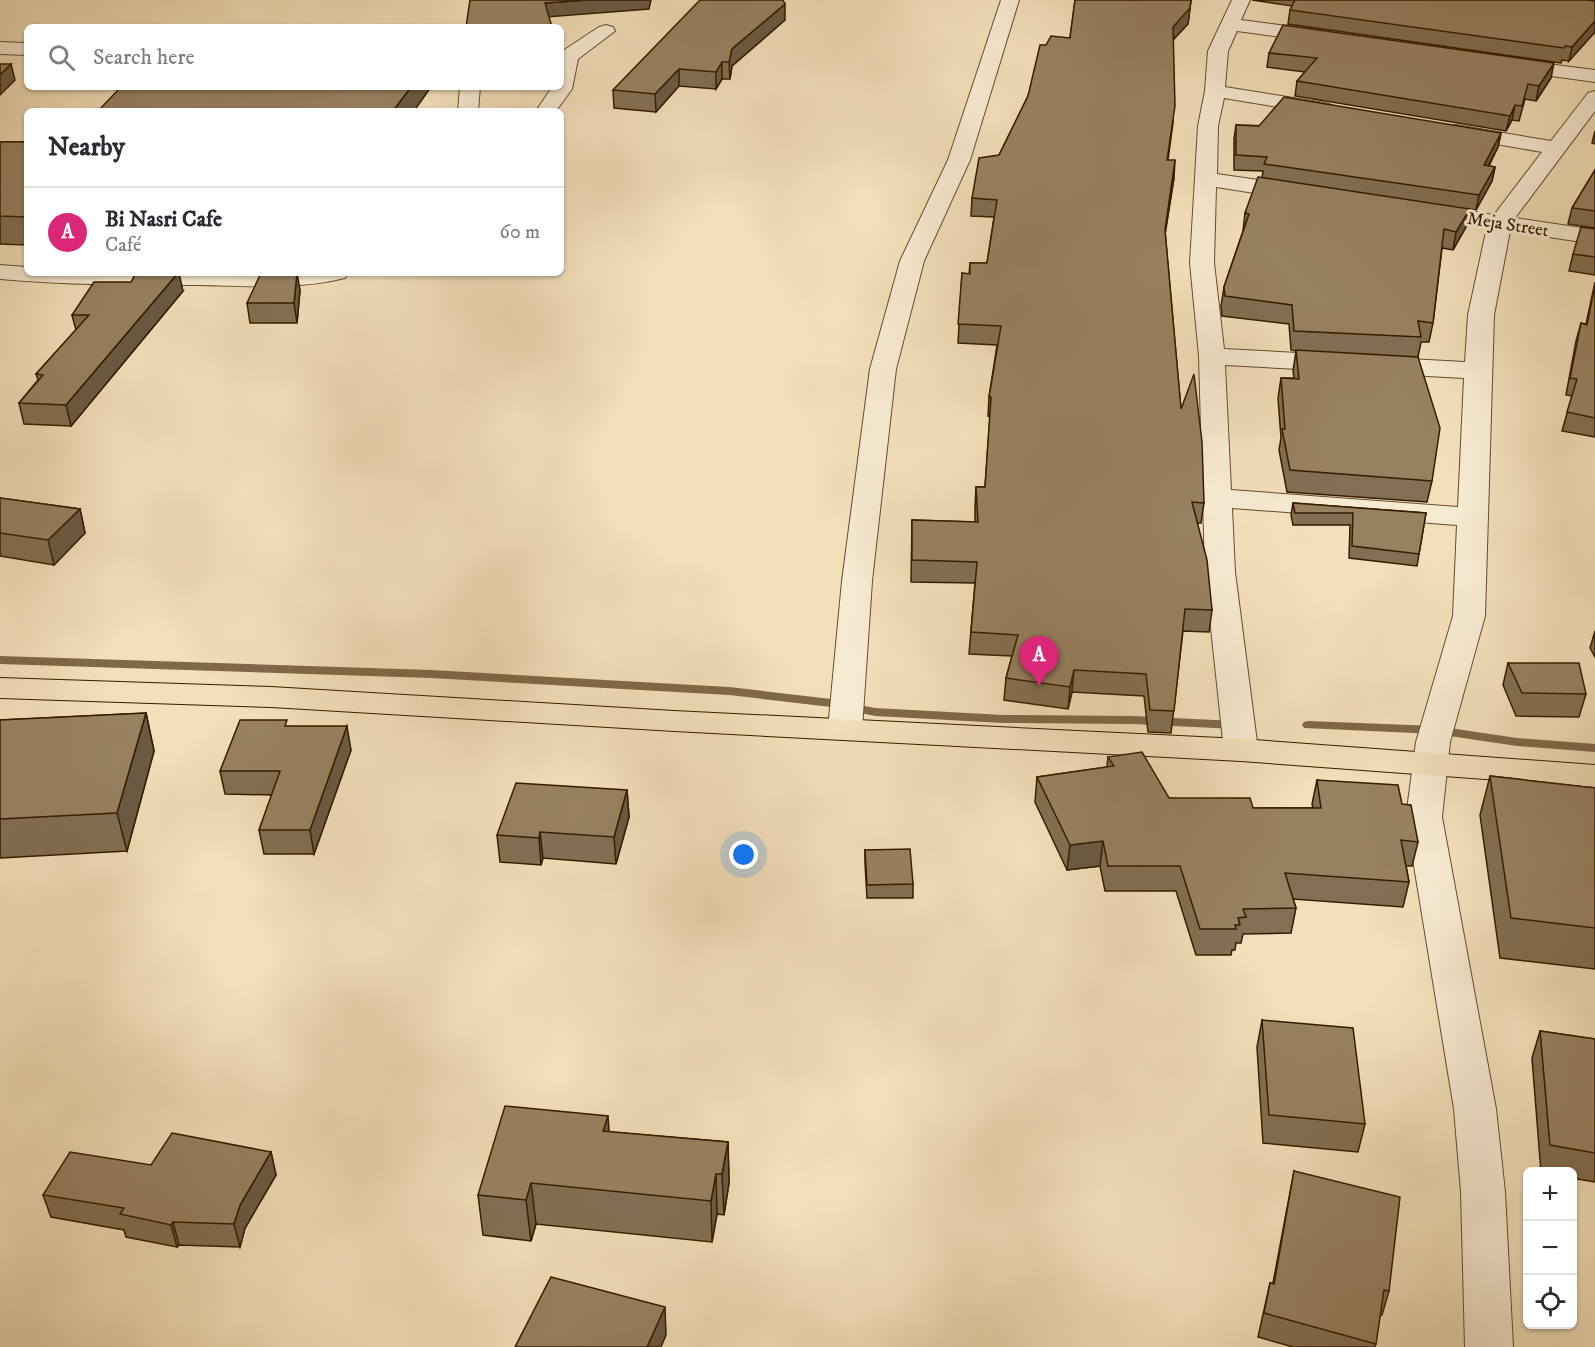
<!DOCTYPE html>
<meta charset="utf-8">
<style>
body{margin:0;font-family:"IM FELL DW Pica",serif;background:#f2f2f3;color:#2b2b33}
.controls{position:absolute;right:18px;bottom:18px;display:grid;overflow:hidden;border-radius:9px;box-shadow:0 2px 4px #0004}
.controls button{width:54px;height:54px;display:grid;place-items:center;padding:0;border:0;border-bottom:2px solid #e1e1e2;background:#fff;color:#2b2b33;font:30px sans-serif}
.you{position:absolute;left:744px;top:855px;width:21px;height:21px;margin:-15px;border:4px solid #fff;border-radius:50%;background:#1a73e8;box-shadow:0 0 0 9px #1a73e833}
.badge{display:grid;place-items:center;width:39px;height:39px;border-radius:50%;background:#db2777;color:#fff;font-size:20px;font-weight:700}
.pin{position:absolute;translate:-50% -50px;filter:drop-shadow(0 2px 3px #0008)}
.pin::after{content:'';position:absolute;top:32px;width:21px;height:18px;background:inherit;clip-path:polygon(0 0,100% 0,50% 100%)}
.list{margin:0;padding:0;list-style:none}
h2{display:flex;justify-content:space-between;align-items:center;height:78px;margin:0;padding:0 24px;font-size:26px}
h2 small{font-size:20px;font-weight:400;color:#7c7c81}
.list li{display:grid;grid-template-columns:39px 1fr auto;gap:18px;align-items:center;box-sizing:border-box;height:90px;padding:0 24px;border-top:2px solid #e1e1e2}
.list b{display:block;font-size:22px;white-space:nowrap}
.list p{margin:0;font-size:20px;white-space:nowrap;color:#7c7c81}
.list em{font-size:20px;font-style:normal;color:#7c7c81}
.icon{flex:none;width:33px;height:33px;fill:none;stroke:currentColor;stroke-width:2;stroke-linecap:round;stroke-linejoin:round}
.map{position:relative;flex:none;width:1595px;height:1347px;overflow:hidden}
.search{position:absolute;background:#fff;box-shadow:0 2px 4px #0004;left:24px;top:24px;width:540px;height:66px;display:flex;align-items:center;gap:15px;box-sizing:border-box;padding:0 21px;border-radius:9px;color:#7c7c81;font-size:22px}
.panel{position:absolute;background:#fff;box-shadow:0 2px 4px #0004;left:24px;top:108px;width:540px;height:168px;border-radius:9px}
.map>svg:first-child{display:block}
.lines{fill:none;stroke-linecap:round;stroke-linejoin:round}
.stream{fill:#80684a;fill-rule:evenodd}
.minor-casing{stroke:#644c2e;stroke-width:2}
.major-casing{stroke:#351b00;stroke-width:2}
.minor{fill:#f7ead2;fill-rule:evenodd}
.major{fill:#f3dfba;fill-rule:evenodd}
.wall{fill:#836f53;stroke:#351b00;stroke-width:1.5}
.shaded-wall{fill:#6a5a44;stroke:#351b00;stroke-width:1.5}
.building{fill:#988161;stroke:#351b00;stroke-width:1.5}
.labels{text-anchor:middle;stroke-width:6;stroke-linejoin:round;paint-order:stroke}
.far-street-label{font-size:18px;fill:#351b00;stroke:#f7ead2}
</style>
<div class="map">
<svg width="1595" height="1347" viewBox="0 0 1595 1347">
<rect width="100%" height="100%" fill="#f3dfba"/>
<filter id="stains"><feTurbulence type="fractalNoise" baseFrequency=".00333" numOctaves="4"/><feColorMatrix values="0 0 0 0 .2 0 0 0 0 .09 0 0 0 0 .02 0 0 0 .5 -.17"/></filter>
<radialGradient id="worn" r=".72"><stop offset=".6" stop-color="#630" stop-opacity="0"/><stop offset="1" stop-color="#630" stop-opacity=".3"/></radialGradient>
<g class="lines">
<g class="stream">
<polygon points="0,656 431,670 729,687 831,699 875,708 1004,715 1133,716 1235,721 1241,725 1235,729 1133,724 1004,723 875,716 831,707 729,695 431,678 0,664"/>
<polygon points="1308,721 1436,726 1517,738 1595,744 1595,752 1517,746 1436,734 1304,728 1302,725 1304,722"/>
</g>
<defs>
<g id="minor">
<polygon points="1001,0 1019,0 970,160 924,261 896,369 872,581 862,729 857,736 845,739 833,736 828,729 842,581 870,369 900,261 948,160"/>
<path d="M 1232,0 L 1250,0 L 1241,20 L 1324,31 L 1331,33 L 1333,37 L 1331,41 L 1324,43 L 1237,31 L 1228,51 L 1225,87 L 1325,103 L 1332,105 L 1335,109 L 1332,113 L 1325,115 L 1224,98 L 1218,126 L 1217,174 L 1300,186 L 1308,188 L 1311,193 L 1308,198 L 1300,200 L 1216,187 L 1214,263 L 1224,349 L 1465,362 L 1468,315 L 1487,227 L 1425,218 L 1417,216 L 1414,211 L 1417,206 L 1425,204 L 1494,215 L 1542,152 L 1456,137 L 1449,135 L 1445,131 L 1449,127 L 1456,125 L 1551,141 L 1588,93 L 1595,91 L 1595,111 L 1515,218 L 1595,230 L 1595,244 L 1510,231 L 1494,315 L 1485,616 L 1450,742 L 1442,817 L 1496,1109 L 1505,1192 L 1513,1347 L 1465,1347 L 1461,1192 L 1454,1109 L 1406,817 L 1416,742 L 1453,616 L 1457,525 L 1232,508 L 1235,572 L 1258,750 L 1253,758 L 1241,761 L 1229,758 L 1224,750 L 1205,572 L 1199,356 L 1190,263 L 1198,126 L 1205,91 L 1208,51 ZM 1225,365 L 1464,378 L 1458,507 L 1231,490 Z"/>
<polygon points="606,25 613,27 615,31 578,59 572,89 556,111 536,111 552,87 561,87 561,52 599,27"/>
<polygon points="0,42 27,43 27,55 0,54"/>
<polygon points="1508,59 1595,70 1595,82 1501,69 1498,65 1501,61"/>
<polygon points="460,87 480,87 478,111 458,111"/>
<path d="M 0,265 L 27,267 L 27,273 L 348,273 L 345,278 C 297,290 246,286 198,285 C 132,285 66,285 0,279 Z"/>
</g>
<polygon id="major" points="0,678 271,687 674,711 1241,739 1595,765 1595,787 1241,761 674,731 271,707 0,698"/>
</defs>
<use href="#minor" class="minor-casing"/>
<use href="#major" class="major-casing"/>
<use href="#minor" class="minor"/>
<use href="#major" class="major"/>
</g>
<g class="wall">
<polygon points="1075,0 1191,0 1188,24 1173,40 1173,123 1168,160 1174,178 1165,232 1181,409 1204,503 1201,523 1197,523 1212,610 1209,632 1183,631 1171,733 1148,732 1144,696 1072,692 1068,709 1004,700 1006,678 1012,656 969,654 975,583 911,582 912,520 975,522 975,507 976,487 985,487 990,417 988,416 989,397 997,345 958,343 962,273 969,274 970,263 987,263 994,217 971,216 972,198 999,155 1028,96 1046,45 1070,38"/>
<polygon points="1252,0 1595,0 1595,32 1569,61 1562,60 1561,63 1288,24 1290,10 1293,6"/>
<polygon points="785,20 732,66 730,79 722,79 716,89 679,86 656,112 614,108 613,90"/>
<polygon points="1269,53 1551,78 1536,101 1525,99 1519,121 1512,120 1506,131 1295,96 1297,81 1305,72 1267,67"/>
<polygon points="1236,125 1501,133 1498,147 1489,166 1495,167 1492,181 1476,210 1470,209 1466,227 1453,250 1442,248 1433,323 1429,342 1421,342 1418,357 1432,481 1427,502 1287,492 1279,450 1281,438 1278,398 1281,378 1294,378 1293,371 1296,351 1291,350 1289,324 1222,316 1221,306 1224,287 1243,231 1245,213 1262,178 1263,171 1234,170 1234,139"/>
<polygon points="1595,131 1595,144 1592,143"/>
<polygon points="0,142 27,142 27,245 0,244"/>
<polygon points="1595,170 1595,228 1568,224 1572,208"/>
<polygon points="1595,229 1595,275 1569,271 1573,254"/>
<polygon points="1595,282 1595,437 1562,431 1572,396 1566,395 1576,341 1581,323 1586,324"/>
<polygon points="300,290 297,323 250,323 247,303"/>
<polygon points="183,291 71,426 24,424 19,403 38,380 36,374 76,330 72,315"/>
<polygon points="0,498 80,509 85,533 54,565 0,556"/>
<polygon points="1293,503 1426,513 1417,566 1349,558 1350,525 1293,525 1291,515"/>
<polygon points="1595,631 1595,657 1590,648"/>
<polygon points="1508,663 1586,694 1579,717 1516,716 1503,685"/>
<polygon points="146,713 154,751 127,851 0,858 0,720"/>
<polygon points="288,726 351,750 314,854 264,854 259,830 272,795 225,794 220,771"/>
<polygon points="1108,757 1169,798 1253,808 1313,808 1312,804 1317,780 1402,804 1418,842 1412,866 1406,866 1409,882 1403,907 1293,899 1296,908 1291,933 1243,934 1241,943 1236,943 1235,950 1232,950 1231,955 1196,955 1176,891 1105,891 1100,866 1067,870 1035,802 1037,777 1107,767"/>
<polygon points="1490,776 1595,788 1595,969 1500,958 1480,815"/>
<polygon points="627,790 629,817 616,864 543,858 541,865 500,862 497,835"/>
<polygon points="865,850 913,884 913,898 867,898 865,863"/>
<polygon points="1262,1020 1365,1124 1358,1152 1263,1143 1257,1047"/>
<polygon points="1540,1031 1595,1039 1595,1182 1572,1178 1572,1172 1541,1172 1532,1058"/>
<polygon points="609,1132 728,1142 729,1183 724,1215 717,1214 712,1242 536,1224 531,1241 483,1235 478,1195"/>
<polygon points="271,1152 276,1175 245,1228 240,1247 179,1245 177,1247 126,1237 124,1230 51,1217 43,1195 151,1165"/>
<polygon points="1294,1171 1389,1291 1382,1315 1380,1315 1375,1347 1293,1347 1258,1337 1270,1283 1273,1283"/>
</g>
<g class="shaded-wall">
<polygon points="588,0 651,0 649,9 546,17 545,3"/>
<polygon points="1191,0 1188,24 1171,42 1173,27"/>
<polygon points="785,4 785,20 732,66 730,79 729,62 732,49"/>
<polygon points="1595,21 1595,32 1569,61 1572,47"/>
<polygon points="722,62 722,79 716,89 716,72"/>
<polygon points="1554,63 1551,78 1536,101 1539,86"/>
<polygon points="11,64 15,80 0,95 0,75"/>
<polygon points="679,69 679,86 656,112 655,94"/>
<polygon points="411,87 431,87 414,111 393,111"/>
<polygon points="1515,105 1512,120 1506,131 1510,116"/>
<polygon points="1501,133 1498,147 1481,179 1484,165"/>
<polygon points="1175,160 1174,178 1163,248 1165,230"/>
<polygon points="1495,167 1492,181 1476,210 1479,195"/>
<polygon points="1470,209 1466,227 1453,250 1456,232"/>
<polygon points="178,273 179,273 183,291 71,426 66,405"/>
<polygon points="297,273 300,290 297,323 294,303"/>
<polygon points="80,509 85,533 54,565 48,540"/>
<polygon points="1074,670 1072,692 1068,709 1070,687"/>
<polygon points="146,713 154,751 127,851 117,813"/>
<polygon points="347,726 351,750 314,854 310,830"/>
<polygon points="627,790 629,817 616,864 614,837"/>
<polygon points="540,832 543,858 541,865 539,838"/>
<polygon points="1103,841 1100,866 1067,870 1070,845"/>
<polygon points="608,1116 611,1156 603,1131"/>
<polygon points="728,1142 729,1183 724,1215 722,1174"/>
<polygon points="271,1152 276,1175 245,1228 240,1247 234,1224 240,1205"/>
<polygon points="716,1174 717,1214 712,1242 711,1201"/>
<polygon points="531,1183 536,1224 531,1241 526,1200"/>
<polygon points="173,1222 179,1245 177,1247 171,1225"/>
<polygon points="665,1307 666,1335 661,1347 647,1347"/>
</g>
<g class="building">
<polygon points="470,0 588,0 545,3 552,27 466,27"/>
<polygon points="700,0 783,0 785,4 732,49 729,62 722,62 716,72 679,69 655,94 613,90"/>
<polygon points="1075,0 1191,0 1190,8 1173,27 1175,106 1167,160 1175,160 1165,230 1181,409 1194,374 1202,442 1204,503 1192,502 1207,560 1212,610 1185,609 1174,711 1150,710 1146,674 1074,670 1070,687 1006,678 1018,635 971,632 977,562 912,560 912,520 978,522 976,487 985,487 991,397 989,397 1001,326 958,324 962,273 970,274 970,263 987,263 997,200 972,198 979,158 999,155 1028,96 1040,45 1046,45 1051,36 1070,38"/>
<polygon points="1295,0 1587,0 1595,1 1595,21 1572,47 1565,46 1564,48 1290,10"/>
<polygon points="1283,25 1554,63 1539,86 1528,84 1522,106 1515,105 1510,116 1297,81 1317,58 1269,53"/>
<polygon points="0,64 11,64 0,75"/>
<polygon points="121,87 411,87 393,111 98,111"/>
<polygon points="1284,97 1501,133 1484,165 1495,167 1479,195 1264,164 1267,157 1236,155 1236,125 1259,126"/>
<polygon points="0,142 27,142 27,217 0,216"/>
<polygon points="1595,170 1595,211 1572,208"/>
<polygon points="1258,177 1470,209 1456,232 1444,229 1433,323 1418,321 1421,337 1294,331 1292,305 1225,296 1224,287 1249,214 1245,213"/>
<polygon points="1581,227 1595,229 1595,257 1573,254"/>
<polygon points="136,273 178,273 66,405 19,403 43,375 36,374 89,315 72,315 94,282 131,282"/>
<polygon points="261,273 297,273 294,303 247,303"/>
<polygon points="1595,285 1595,418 1567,412 1577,379 1570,378 1581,323 1587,325"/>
<polygon points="1296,350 1418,357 1440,428 1432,481 1290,470 1282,429 1285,429 1281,378 1299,379"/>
<polygon points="0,498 80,509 48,540 0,533"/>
<polygon points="1293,503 1426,513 1419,554 1352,546 1353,513 1295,513"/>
<polygon points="1508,663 1579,663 1586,694 1522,693"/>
<polygon points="146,713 117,813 0,819 0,720"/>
<polygon points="240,720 287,720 285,726 347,726 310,830 259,830 280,771 220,771"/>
<polygon points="1142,752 1169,798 1250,798 1253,808 1321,808 1317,780 1398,785 1402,804 1411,805 1418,842 1401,840 1409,882 1285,873 1296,908 1243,909 1246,917 1238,918 1240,925 1235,925 1236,929 1200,929 1180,866 1108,866 1103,841 1070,845 1037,777 1114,766 1108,757"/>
<polygon points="1490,776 1595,788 1595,928 1511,918"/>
<polygon points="516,783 627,790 614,837 540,832 539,838 497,835"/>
<polygon points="910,849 913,884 867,885 865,850"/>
<polygon points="1262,1020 1353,1028 1365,1124 1269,1115"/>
<polygon points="1540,1031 1595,1039 1595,1153 1550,1145"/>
<polygon points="505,1106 608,1116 603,1131 728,1142 722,1174 716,1174 711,1201 531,1183 526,1200 478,1195"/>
<polygon points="172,1133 271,1152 240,1205 234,1224 173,1222 171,1225 120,1214 124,1208 43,1195 70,1152 151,1165"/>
<polygon points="1294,1171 1400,1197 1389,1291 1384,1290 1376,1344 1264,1313 1270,1283 1274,1284"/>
<polygon points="551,1277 665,1307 647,1347 515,1347"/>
</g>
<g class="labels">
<g class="far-street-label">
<text transform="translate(1508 224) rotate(9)" y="6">Meja Street</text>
</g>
</g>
<rect width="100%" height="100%" filter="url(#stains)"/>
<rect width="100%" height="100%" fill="url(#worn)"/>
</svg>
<div class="controls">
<button>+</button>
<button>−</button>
<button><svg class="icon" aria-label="locate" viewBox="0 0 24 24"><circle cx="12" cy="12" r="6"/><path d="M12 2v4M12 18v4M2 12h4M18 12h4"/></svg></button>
</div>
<div class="you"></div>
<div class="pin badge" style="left:1039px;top:686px">A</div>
<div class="search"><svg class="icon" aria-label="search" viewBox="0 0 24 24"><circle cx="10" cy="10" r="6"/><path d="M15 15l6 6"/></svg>Search here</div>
<section class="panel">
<h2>Nearby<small></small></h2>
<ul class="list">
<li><span class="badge">A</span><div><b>Bi Nasri Cafe</b><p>Café</p></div><em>60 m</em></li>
</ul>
</section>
</div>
